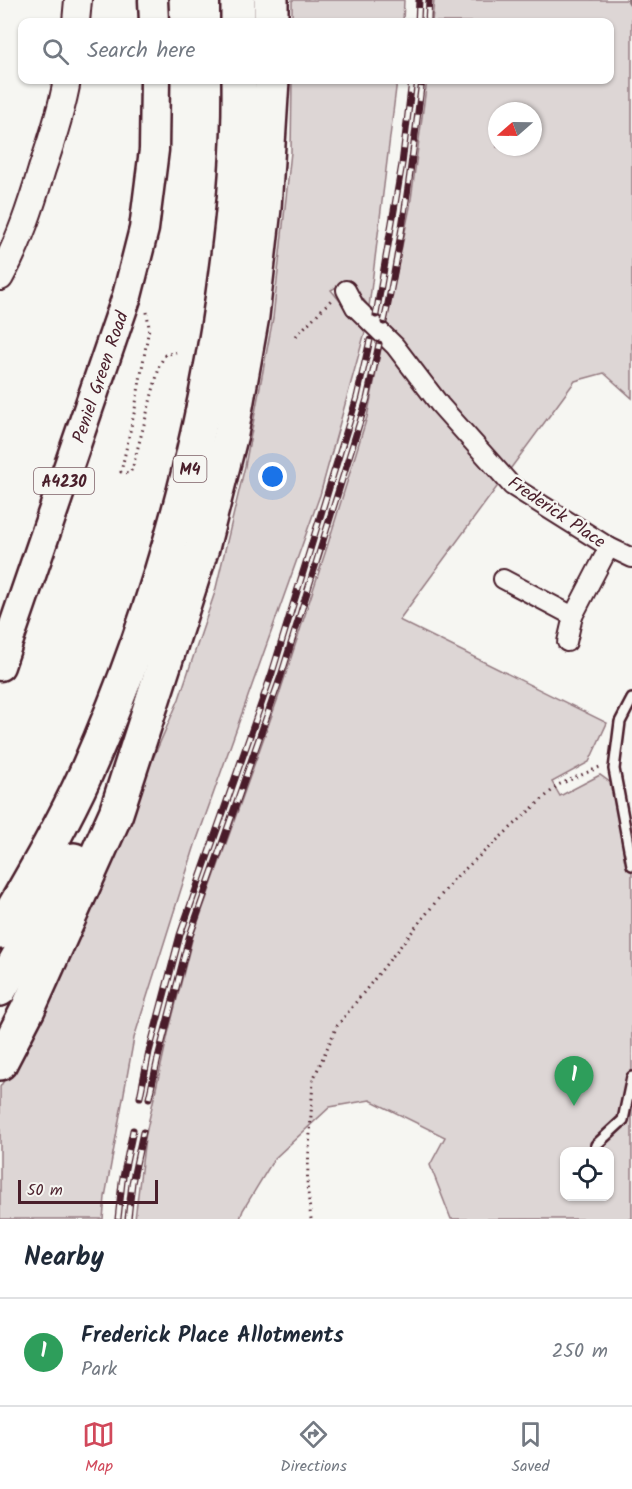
<!DOCTYPE html>
<style>
body{margin:0;font-family:Kalam,sans-serif;background:#f2f2f3;color:#1f2937}
.controls{position:absolute;right:18px;bottom:18px;display:grid;overflow:hidden;border-radius:12px;box-shadow:0 2px 4px #0004}
.controls button{width:54px;height:54px;display:grid;place-items:center;padding:0;border:0;border-bottom:2px solid #e0e1e3;background:#fff;color:#1f2937;font:30px sans-serif}
.compass{position:absolute;left:488px;top:102px;width:54px;height:54px;border-radius:50%;background:#fff;box-shadow:0 2px 4px #0004;rotate:250deg}
.scale{position:absolute;left:18px;bottom:15px;width:140px;box-sizing:border-box;padding-left:6px;border:3px solid #4a1f2b;border-top:0;font-size:16px;line-height:21px;white-space:nowrap;color:#4a1f2b;-webkit-text-stroke:4px #f6f6f2;paint-order:stroke}
.you{position:absolute;left:273px;top:477px;width:21px;height:21px;margin:-15px;border:4px solid #fff;border-radius:50%;background:#1a73e8;box-shadow:0 0 0 9px #1a73e833}
.badge{display:grid;place-items:center;width:39px;height:39px;border-radius:50%;background:#d1495b;color:#fff;font-size:20px;font-weight:700}
.pin{position:absolute;translate:-50% -50px;filter:drop-shadow(0 2px 3px #0008)}
.pin::after{content:'';position:absolute;top:32px;width:21px;height:18px;background:inherit;clip-path:polygon(0 0,100% 0,50% 100%)}
.list{margin:0;padding:0;list-style:none}
h2{display:flex;justify-content:space-between;align-items:center;height:78px;margin:0;padding:0 24px;font-size:26px}
h2 small{font-size:20px;font-weight:400;color:#747a83}
.list li{display:grid;grid-template-columns:39px 1fr auto;gap:18px;align-items:center;box-sizing:border-box;height:108px;padding:0 24px;border-top:2px solid #e0e1e3}
.list b{display:block;font-size:22px;white-space:nowrap}
.list p{margin:0;font-size:20px;white-space:nowrap;color:#747a83}
.list em{font-size:20px;font-style:normal;color:#747a83}
.icon{flex:none;width:33px;height:33px;fill:none;stroke:currentColor;stroke-width:2;stroke-linecap:round;stroke-linejoin:round}
.map{position:relative;flex:none;width:632px;height:1219px;overflow:hidden}
.search{position:absolute;background:#fff;box-shadow:0 2px 4px #0004;left:18px;right:18px;top:18px;height:66px;display:flex;align-items:center;gap:15px;box-sizing:border-box;padding:0 21px;border-radius:12px;color:#747a83;font-size:22px}
.sheet{height:186px;background:#fff}
nav{display:flex;justify-content:space-around;align-items:center;box-sizing:border-box;height:84px;border-top:2px solid #e0e1e3;background:#fff;font-size:16px;color:#747a83}
nav a{display:grid;justify-items:center;gap:3px}
nav .on{color:#d1495b}
.map>svg:first-child{display:block}
.green{fill:#ddd6d5;stroke:#947a80;stroke-width:1.5;fill-rule:evenodd}
.lines{fill:none;stroke-linecap:round;stroke-linejoin:round}
.stream{stroke:#8e747a;stroke-width:5}
.service-casing{stroke:#4a1f2b;stroke-width:14}
.minor-casing{stroke:#4a1f2b;stroke-width:22}
.secondary-casing{stroke:#4a1f2b;stroke-width:30}
.primary-casing{stroke:#4a1f2b;stroke-width:33}
.motorway-casing{stroke:#4a1f2b;stroke-width:38}
.path{stroke:#4a1f2b;stroke-width:3;stroke-dasharray:1.5 4.5;stroke-linecap:butt}
.service{stroke:#f6f6f2;stroke-width:9}
.minor{stroke:#f6f6f2;stroke-width:18}
.secondary{stroke:#f6f6f2;stroke-width:26}
.primary{stroke:#f6f6f2;stroke-width:28}
.motorway{stroke:#f6f6f2;stroke-width:33}
.rail-casing{stroke:#4a1f2b;stroke-width:7}
.rail{stroke:#f6f6f2;stroke-width:4.5;stroke-dasharray:14;stroke-linecap:butt}
.labels{text-anchor:middle;stroke-width:5;stroke-linejoin:round;paint-order:stroke}
.shield{fill:#f6f6f2;stroke:#7e6067;stroke-width:1.5}
.shield-label{font-size:16px;font-weight:bold;fill:#4a1f2b}
.street-label{font-size:18px;fill:#4a1f2b;stroke:#f6f6f2}
</style>
<div class="map">
<svg width="632" height="1219" viewBox="0 0 632 1219">
<rect width="100%" height="100%" fill="#f6f6f2"/>
<filter id="ink" filterUnits="userSpaceOnUse"><feTurbulence type="fractalNoise" baseFrequency=".0167" numOctaves="2"/><feDisplacementMap in="SourceGraphic" scale="12" xChannelSelector="R" yChannelSelector="G"/><feConvolveMatrix kernelMatrix="1 2 1 2 8 2 1 2 1" color-interpolation-filters="sRGB"/></filter>
<g filter="url(#ink)">
<g class="green">
<polygon points="292,0 404,0 403,22 292,22"/>
<path d="M 434,0 L 632,0 L 632,398 L 604,373 L 575,381 L 399,620 L 607,723 L 589,762 L 552,782 L 560,796 L 600,775 L 622,791 L 632,852 L 632,1219 L 451,1219 L 430,1165 L 445,1137 L 370,1100 L 330,1107 L 274,1159 L 243,1210 L 240,1219 L 135,1219 L 145,1138 L 168,1034 L 193,936 L 278,698 L 327,547 L 367,417 L 410,207 L 427,80 L 610,80 L 610,22 L 432,22 ZM 497,111 L 533,111 L 533,147 L 497,147 ZM 564,1152 L 610,1152 L 610,1196 L 564,1196 Z"/>
<polygon points="292,80 397,80 369,307 349,280 331,290 365,332 320,495 195,845 134,1038 105,1197 103,1219 0,1219 0,1087 8,1074 96,889 179,699 215,592 245,466 273,318 291,152"/>
</g>
<g class="lines">
<polyline class="stream" points="629,0 632,5"/>
<defs>
<g id="service">
<polyline points="632,699 620,722 614,769 632,865"/>
<polyline points="596,1145 623,1120 632,1077"/>
</g>
<g id="minor">
<polyline points="346,290 355,307 395,346 440,405 512,486 609,547 632,558"/>
<polyline points="503,579 573,616"/>
<polyline points="567,642 573,616 609,547"/>
</g>
<g id="secondary">
<polyline points="76,22 78,0"/>
<path d="M 0,277 C 19,243 31,206 42,169 C 52,140 62,110 67,80"/>
</g>
<g id="primary">
<polyline points="153,0 154,22"/>
<polyline points="0,666 127,296 144,229 154,150 155,80"/>
</g>
<g id="motorway">
<polyline points="238,0 238,22"/>
<polyline points="271,0 271,22"/>
<path d="M 0,932 C 30,880 61,828 86,773 C 158,611 205,440 227,264 C 235,203 240,141 239,80"/>
<polyline points="0,989 74,860"/>
<polyline points="0,1063 28,1009 116,813 202,548 231,434 252,316 264,208 272,80"/>
</g>
</defs>
<use href="#service" class="service-casing"/>
<use href="#minor" class="minor-casing"/>
<use href="#secondary" class="secondary-casing"/>
<use href="#primary" class="primary-casing"/>
<use href="#motorway" class="motorway-casing"/>
<g class="path">
<polyline points="147,312 149,328 135,409 121,472 130,473 133,466 160,364 165,355 176,352"/>
<polyline points="296,336 332,299"/>
<polyline points="311,1219 307,1185 313,1080 337,1026 454,879 558,785 602,766"/>
</g>
<use href="#service" class="service"/>
<use href="#minor" class="minor"/>
<use href="#secondary" class="secondary"/>
<use href="#primary" class="primary"/>
<use href="#motorway" class="motorway"/>
<defs>
<g id="rail">
<polyline points="418,22 419,0"/>
<polyline points="428,22 429,0"/>
<polyline points="376,315 402,164 412,80"/>
<path d="M 384,322 C 402,242 412,161 422,80"/>
<polyline points="140,1097 149,1052 180,935 272,673 357,397 370,340"/>
<polyline points="149,1098 159,1054 189,938 281,676 367,399 379,344"/>
<polyline points="118,1219 122,1182 133,1130"/>
<polyline points="128,1219 132,1183 143,1132"/>
</g>
</defs>
<use href="#rail" class="rail-casing"/>
<use href="#rail" class="rail"/>
</g>
</g>
<g class="labels">
<g class="shield">
<rect x="173.5" y="456" width="33" height="26" rx="4.5"/>
<rect x="34" y="468" width="60" height="26" rx="4.5"/>
</g>
<g class="shield-label">
<text x="190" y="475">M4</text>
<text x="64" y="487">A4230</text>
</g>
<g class="street-label">
<text transform="translate(100 377) rotate(-71)" y="6">Peniel Green Road</text>
<text transform="translate(557 512) rotate(34)" y="6">Frederick Place</text>
</g>
</g>
</svg>
<div class="controls">
<button><svg class="icon" aria-label="locate" viewBox="0 0 24 24"><circle cx="12" cy="12" r="6"/><path d="M12 2v4M12 18v4M2 12h4M18 12h4"/></svg></button>
</div>
<svg class="compass" viewBox="-18 -18 36 36"><path d="M0-13l5 13h-10z" fill="#e53935"/><path d="M0 13l5-13h-10z" fill="#747a83"/></svg>
<div class="scale">50 m</div>
<div class="you"></div>
<div class="pin badge" style="left:574px;top:1106px;background:#2e9e5b">1</div>
<div class="search"><svg class="icon" aria-label="search" viewBox="0 0 24 24"><circle cx="10" cy="10" r="6"/><path d="M15 15l6 6"/></svg>Search here</div>
</div>
<section class="sheet">
<h2>Nearby<small></small></h2>
<ul class="list">
<li><span class="badge" style="background:#2e9e5b">1</span><div><b>Frederick Place Allotments</b><p>Park</p></div><em>250 m</em></li>
</ul>
</section>
<nav>
<a class="on"><svg class="icon" aria-label="map" viewBox="0 0 24 24"><path d="M3 6l6-2 6 2 6-2v14l-6 2-6-2-6 2zM9 4v14M15 6v14"/></svg>Map</a>
<a><svg class="icon" aria-label="directions" viewBox="0 0 24 24"><path d="M12 3l9 9-9 9-9-9zM9 14v-3h6M13 9l2 2-2 2"/></svg>Directions</a>
<a><svg class="icon" aria-label="saved" viewBox="0 0 24 24"><path d="M7 4h10v16l-5-4-5 4z"/></svg>Saved</a>
</nav>
